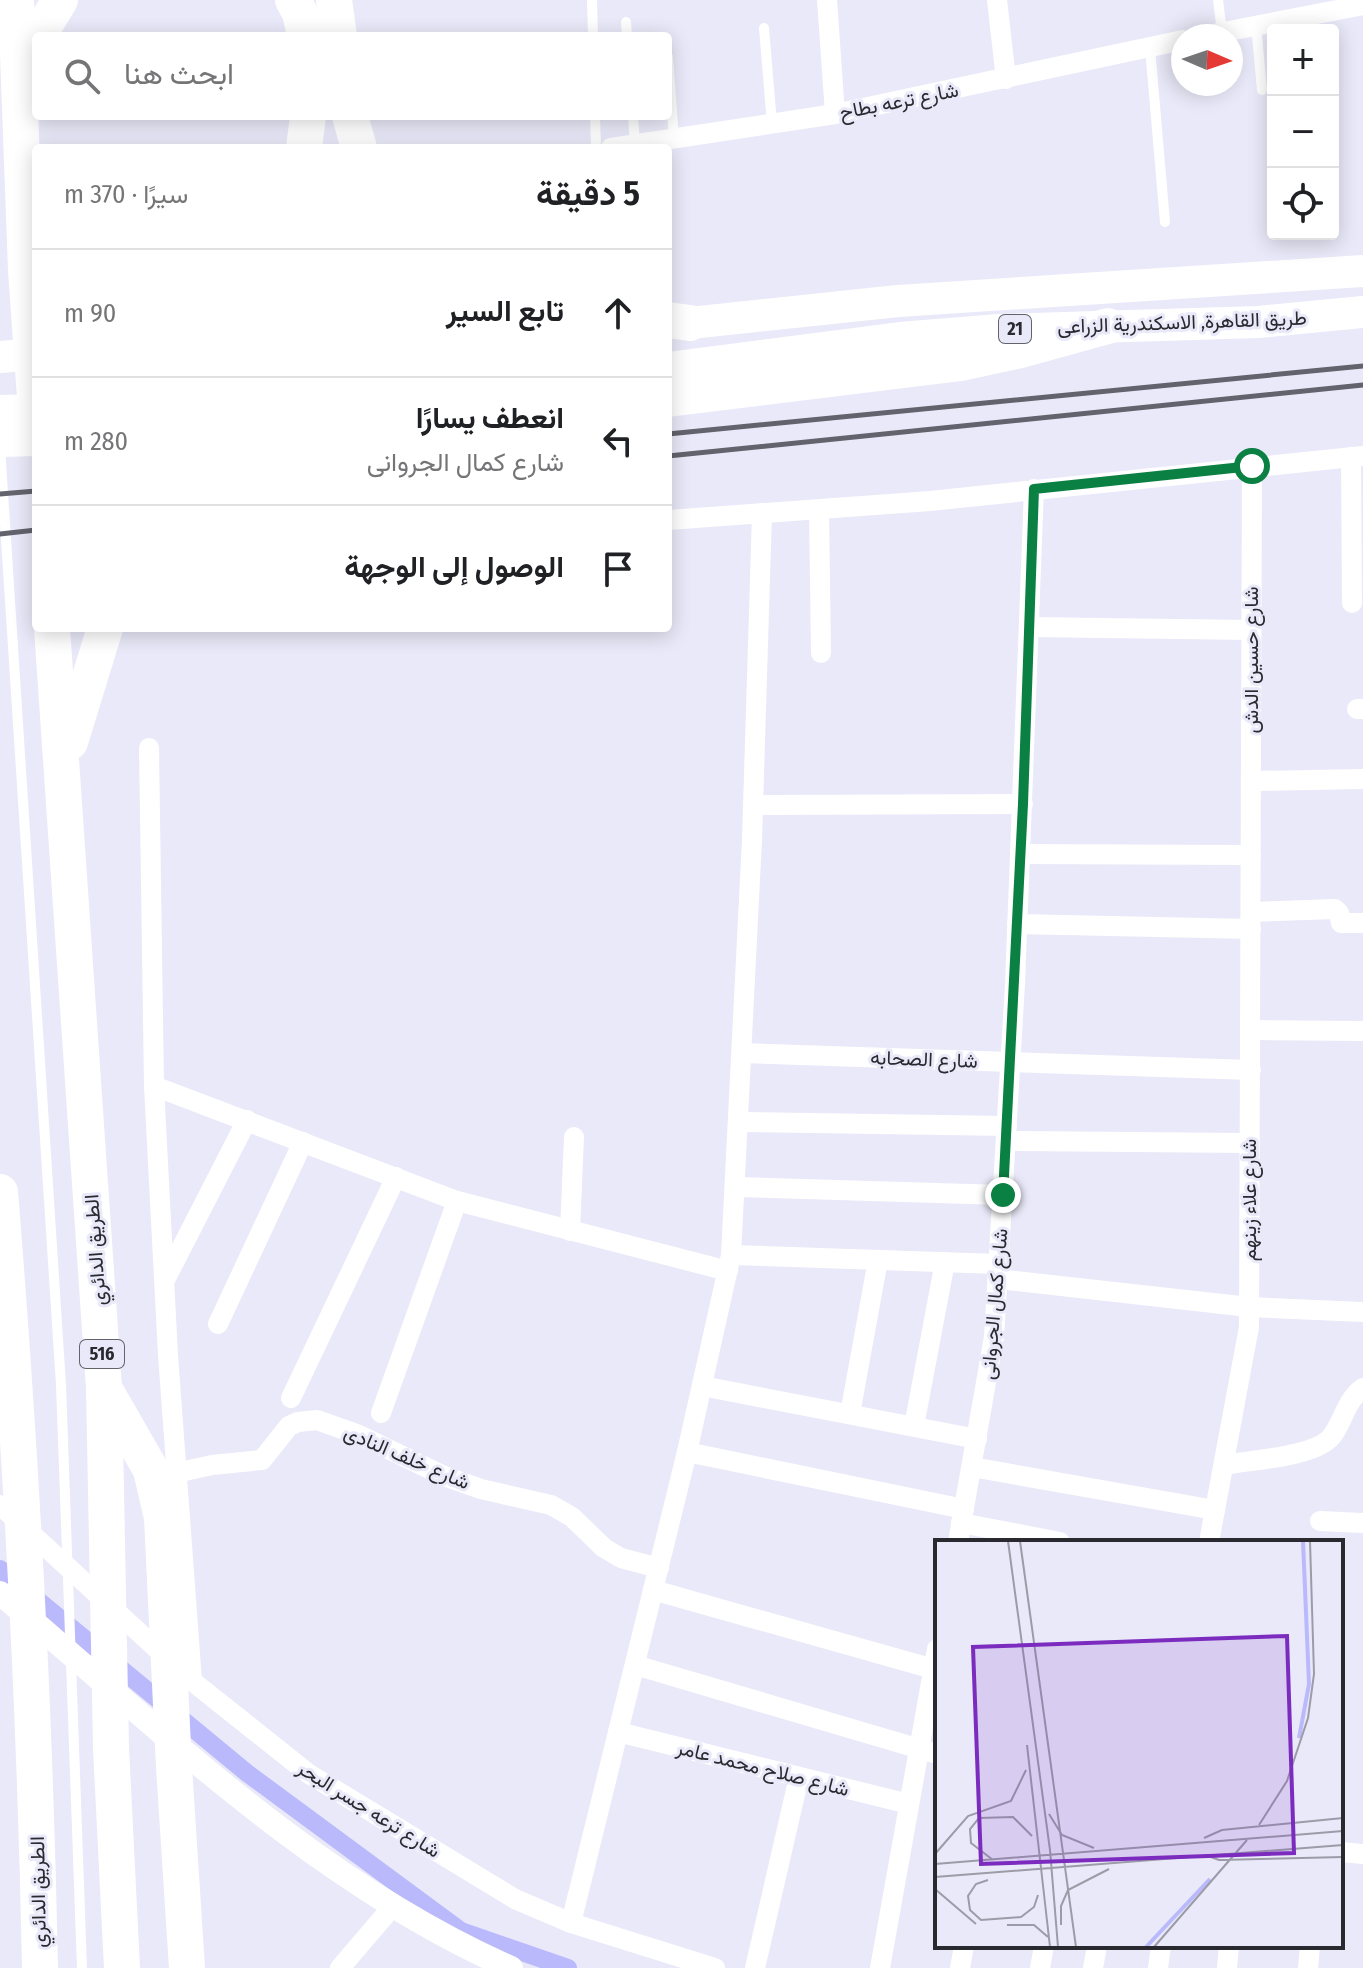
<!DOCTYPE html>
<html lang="ar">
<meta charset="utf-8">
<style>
body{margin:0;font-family:"Fira Sans Condensed",Vazirmatn,sans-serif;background:#f2f2f2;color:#202124;direction:rtl}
.controls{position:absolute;right:24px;top:24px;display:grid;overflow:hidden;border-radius:8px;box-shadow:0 4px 20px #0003}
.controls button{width:72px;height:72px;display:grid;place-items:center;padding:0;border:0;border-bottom:2px solid #e0e0e0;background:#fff;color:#202124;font:40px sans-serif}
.compass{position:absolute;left:1171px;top:24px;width:72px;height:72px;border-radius:50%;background:#fff;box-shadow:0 4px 20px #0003;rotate:92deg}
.stop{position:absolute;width:24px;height:24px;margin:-18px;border:6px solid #0b8043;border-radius:50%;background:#fff}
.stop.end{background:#0b8043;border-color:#fff;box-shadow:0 2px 8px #0008}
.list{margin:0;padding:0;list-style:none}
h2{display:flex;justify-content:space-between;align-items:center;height:104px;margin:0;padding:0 32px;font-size:34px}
h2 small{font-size:26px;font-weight:400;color:#757577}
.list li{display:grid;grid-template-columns:52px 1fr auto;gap:24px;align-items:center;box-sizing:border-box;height:128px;padding:0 32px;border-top:2px solid #e0e0e0}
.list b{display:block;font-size:30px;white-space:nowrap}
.list p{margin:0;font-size:26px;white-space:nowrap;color:#757577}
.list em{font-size:26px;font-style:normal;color:#757577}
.icon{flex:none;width:44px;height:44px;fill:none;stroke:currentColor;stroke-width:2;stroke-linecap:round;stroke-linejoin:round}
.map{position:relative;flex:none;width:1363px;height:1968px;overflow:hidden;direction:ltr}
.search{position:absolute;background:#fff;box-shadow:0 4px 20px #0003;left:32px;top:32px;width:640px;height:88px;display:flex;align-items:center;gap:20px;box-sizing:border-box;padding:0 28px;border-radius:8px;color:#757577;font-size:30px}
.panel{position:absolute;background:#fff;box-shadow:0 4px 20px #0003;left:32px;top:144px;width:640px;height:488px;border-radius:8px;direction:rtl}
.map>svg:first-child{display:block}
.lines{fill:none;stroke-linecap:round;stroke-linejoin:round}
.canal{stroke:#bab9fc;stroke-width:18}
.service{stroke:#fff;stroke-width:10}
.minor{stroke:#fff;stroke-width:20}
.tertiary{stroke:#fff;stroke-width:24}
.trunk{stroke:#fff;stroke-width:32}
.motorway{stroke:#fff;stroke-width:36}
.rail{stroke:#63636d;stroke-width:5}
.route{stroke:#0b8043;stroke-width:10}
.labels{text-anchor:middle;stroke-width:6;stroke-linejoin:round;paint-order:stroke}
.shield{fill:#e9e9f9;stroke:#63636c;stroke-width:2}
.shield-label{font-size:18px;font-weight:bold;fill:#29292f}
.street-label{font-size:20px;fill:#29292f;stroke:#e9e9f9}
.inset-river{fill:none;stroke:#bab9fc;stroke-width:4}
.inset-road{fill:none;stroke:#9c9ca8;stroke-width:2}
.view{fill:#7b2cbf;fill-opacity:0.15;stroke:#7b2cbf;stroke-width:4}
.inset-edge{fill:none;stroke:#29292f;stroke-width:4}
</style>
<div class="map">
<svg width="1363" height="1968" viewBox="0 0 1363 1968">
<rect width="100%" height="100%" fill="#e9e9f9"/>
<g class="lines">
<polyline class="canal" points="0,1569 247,1773 461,1931 568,1968"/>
<g class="service">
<polyline points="592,0 593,36"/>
<polyline points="1218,0 1222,32"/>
<polyline points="626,22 627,36"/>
<polyline points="1256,25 1262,90"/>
<polyline points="764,28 772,124"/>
<polyline points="1150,48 1165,222"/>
<polyline points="668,57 674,139"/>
<polyline points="595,116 596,148"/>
<polyline points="633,116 635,144"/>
<polyline points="0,447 61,1385 82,1968"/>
</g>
<g class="minor">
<polyline points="827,0 835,114"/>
<polyline points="997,0 1006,79"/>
<polyline points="1203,36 1363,5"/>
<polyline points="611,148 835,114 1183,40"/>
<polyline points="1351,457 1352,603"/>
<polyline points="819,510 821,653"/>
<polyline points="668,520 930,501 1363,456"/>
<polyline points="1029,627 1251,630"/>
<polyline points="1357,709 1363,709"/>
<polyline points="149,748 154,1086 168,1355 192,1681"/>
<polyline points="1251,781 1363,779"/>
<polyline points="753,805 1023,804"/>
<polyline points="1020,854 1251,855"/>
<polyline points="1251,912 1335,909 1339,913 1341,923 1363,923"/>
<polyline points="1017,924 1251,929"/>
<polyline points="1250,1030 1363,1031"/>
<polyline points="742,1053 1251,1070"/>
<polyline points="154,1086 457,1201 728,1271"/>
<polyline points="739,1122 1007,1126"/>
<polyline points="1006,1141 1248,1143"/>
<polyline points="735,1187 1003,1195"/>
<polyline points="570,1231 574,1137"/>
<polyline points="731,1255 998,1264"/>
<polyline points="998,1279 1249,1307 1363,1312"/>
<polyline points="165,1280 247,1120"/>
<polyline points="218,1324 303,1142"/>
<polyline points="702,1386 977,1439"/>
<polyline points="291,1398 396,1177"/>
<polyline points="381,1413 457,1201"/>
<polyline points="850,1414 878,1260"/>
<polyline points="914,1426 945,1262"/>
<polyline points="687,1452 964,1509"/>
<path d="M 1224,1465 C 1250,1460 1316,1457 1332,1436 C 1344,1420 1346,1400 1363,1388"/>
<polyline points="972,1467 1215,1510"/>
<polyline points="176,1473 212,1465 262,1460 289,1426 298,1422 317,1420 359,1435 444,1476 481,1489 551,1505 572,1517 604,1548 621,1558 659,1568"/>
<polyline points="0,1505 192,1681 309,1774 515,1899 571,1923 715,1968"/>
<polyline points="1320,1521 1363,1523"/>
<polyline points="961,1523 1060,1542"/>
<polyline points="958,1542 994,1337 1015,984 1034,489"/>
<polyline points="1209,1542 1249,1327 1252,466"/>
<polyline points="653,1590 937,1670"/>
<polyline points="635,1665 937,1754"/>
<polyline points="618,1732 909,1804"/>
<polyline points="1341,1852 1363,1854"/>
<polyline points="571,1923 687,1452 731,1255 752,840 762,513"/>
<polyline points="340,1968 393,1906"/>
<polyline points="755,1968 799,1777"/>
<polyline points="880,1968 937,1649"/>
<polyline points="960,1968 964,1946"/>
<polyline points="1040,1968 1044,1946"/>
<polyline points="1093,1968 1097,1946"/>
<polyline points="1158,1968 1161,1946"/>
<polyline points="1227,1968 1229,1946"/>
<polyline points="1308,1968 1310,1946"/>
</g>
<path class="tertiary" d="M 0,1593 C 161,1730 316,1882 511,1968"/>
<g class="trunk">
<polyline points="668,323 690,323 898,301 1363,271"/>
<polyline points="0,357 36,354"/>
<polyline points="668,368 900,338 999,330 1258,322 1363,312"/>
<polyline points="0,411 36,410"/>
<polyline points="0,441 36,440"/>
</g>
<g class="motorway">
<polyline points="16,0 26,270 36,412"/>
<polyline points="293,0 300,13 305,36"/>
<polyline points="334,0 339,36"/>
<polyline points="38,36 60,0"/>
<polyline points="350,116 359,148"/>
<polyline points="304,148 308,116"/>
<polyline points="668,320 690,323"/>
<polyline points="668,399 961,363 1021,350 1108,326"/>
<polyline points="52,628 104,1388 111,1748 122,1968"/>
<polyline points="70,742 105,628"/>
<path d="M 0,1192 C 21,1451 35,1709 40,1968"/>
<polyline points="104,1388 151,1470 162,1518 174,1767 187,1968"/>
</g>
<g class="rail">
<polyline points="668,434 1363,366"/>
<polyline points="668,456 1363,385"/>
<polyline points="0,494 36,491"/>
<polyline points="0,534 36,530"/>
</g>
</g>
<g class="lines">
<polyline class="route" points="1003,1195 1023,804 1034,489 1252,466"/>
</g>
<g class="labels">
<g class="shield">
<rect x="999" y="315" width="32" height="28" rx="6"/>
<rect x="80" y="1340" width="44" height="28" rx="6"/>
</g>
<g class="shield-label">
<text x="1015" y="335">21</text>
<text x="102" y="1360">516</text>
</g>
<g class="street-label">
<text transform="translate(899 101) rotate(-11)" y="7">شارع ترعه بطاح</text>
<text transform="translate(1182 322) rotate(-2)" y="7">طريق القاهرة, الاسكندرية الزراعى</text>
<text transform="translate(1251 660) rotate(-90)" y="7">شارع حسين الدش</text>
<text transform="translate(924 1059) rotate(2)" y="7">شارع الصحابه</text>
<text transform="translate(1249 1200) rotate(-90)" y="7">شارع علاء زينهم</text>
<text transform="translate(95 1250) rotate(-94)" y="7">الطريق الدائري</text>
<text transform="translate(994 1304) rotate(-85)" y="7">شارع كمال الجروانى</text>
<text transform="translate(407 1457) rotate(23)" y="7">شارع خلف النادى</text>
<text transform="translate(763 1768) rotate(14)" y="7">شارع صلاح محمد عامر</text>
<text transform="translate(369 1809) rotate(32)" y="7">شارع ترعه جسر البحر</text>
<text transform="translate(38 1892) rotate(-91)" y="7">الطريق الدائري</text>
</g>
</g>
<g transform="translate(935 1540)">
<rect width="408" height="408" fill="#e9e9f9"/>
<path class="inset-river" d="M 364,198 L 374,144 L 368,1M 211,407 L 275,339"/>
<path class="inset-road" d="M 73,1 L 115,310 L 123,407M 85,1 L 141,407M 92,205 L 115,407M 114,274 L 127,295 L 159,308M 324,285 L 352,241 L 373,178 L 379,134 L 375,1M 269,298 L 287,290 L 408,278M 0,314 L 33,276 L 76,261 L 91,230M 270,315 L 284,320 L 408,317M 58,320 L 36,303 L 35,289 L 44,278 L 78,277 L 97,296M 0,324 L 408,291M 0,337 L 408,305M 53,340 L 41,344 L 33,356 L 35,370 L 46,380 L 86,377 L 99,367 L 103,355M 0,349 L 41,384M 72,385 L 99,385 L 113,397M 126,385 L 126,366 L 133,350 L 174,329M 219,407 L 312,300"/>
<path class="view" d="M 352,96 L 359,313 L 46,324 L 38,107 Z"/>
<rect width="408" height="408" class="inset-edge"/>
</g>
</svg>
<div class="controls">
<button>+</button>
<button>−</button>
<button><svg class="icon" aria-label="locate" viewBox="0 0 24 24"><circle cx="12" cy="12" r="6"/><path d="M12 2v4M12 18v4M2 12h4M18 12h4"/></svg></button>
</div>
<svg class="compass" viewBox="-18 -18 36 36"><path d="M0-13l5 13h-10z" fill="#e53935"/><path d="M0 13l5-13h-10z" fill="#757577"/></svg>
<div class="stop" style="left:1252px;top:466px"></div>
<div class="stop end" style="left:1003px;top:1195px"></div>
<div class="search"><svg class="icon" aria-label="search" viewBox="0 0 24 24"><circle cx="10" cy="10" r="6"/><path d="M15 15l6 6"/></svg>ابحث هنا</div>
<section class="panel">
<h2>5 دقيقة<small>سيرًا · 370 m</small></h2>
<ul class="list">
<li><svg class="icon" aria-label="ahead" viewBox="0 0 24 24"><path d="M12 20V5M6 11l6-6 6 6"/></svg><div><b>تابع السير</b></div><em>90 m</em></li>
<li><svg class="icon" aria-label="left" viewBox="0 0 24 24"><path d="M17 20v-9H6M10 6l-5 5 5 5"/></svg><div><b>انعطف يسارًا</b><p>شارع كمال الجروانى</p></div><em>280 m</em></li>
<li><svg class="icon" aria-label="arrive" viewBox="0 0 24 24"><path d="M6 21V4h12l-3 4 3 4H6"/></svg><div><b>الوصول إلى الوجهة</b></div></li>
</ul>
</section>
</div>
